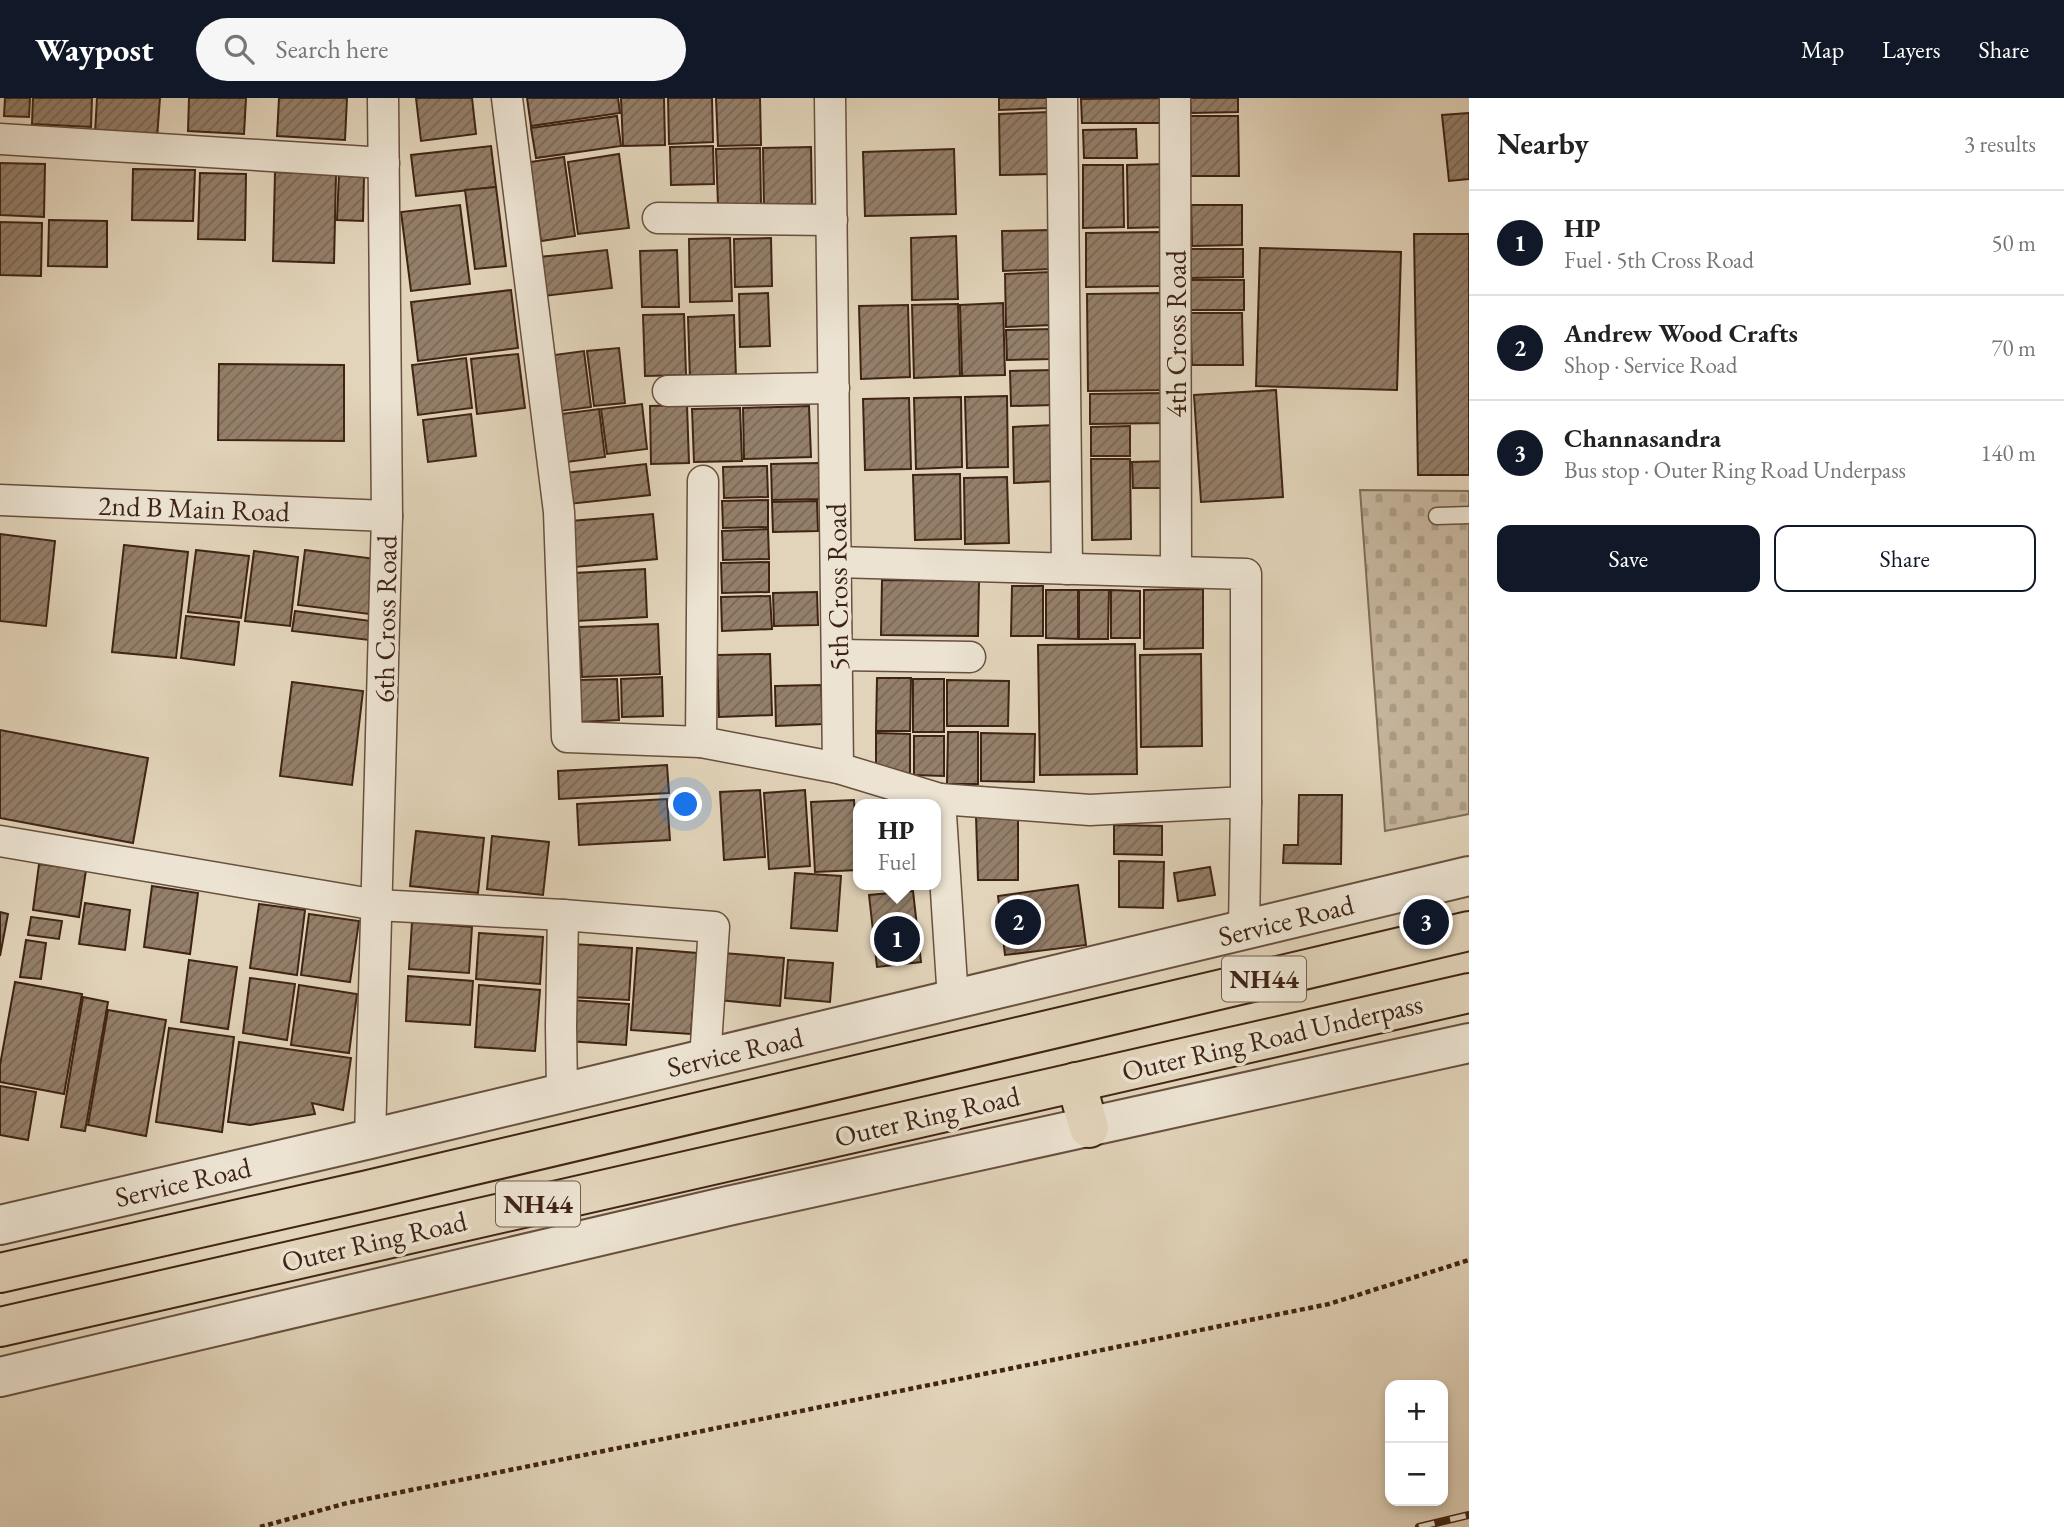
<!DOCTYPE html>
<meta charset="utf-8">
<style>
body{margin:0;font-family:"EB Garamond",serif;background:#f6f6f6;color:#222}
.controls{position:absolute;right:21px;bottom:21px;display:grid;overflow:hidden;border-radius:14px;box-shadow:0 4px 10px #0003}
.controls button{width:63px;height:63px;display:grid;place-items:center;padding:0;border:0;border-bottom:2px solid #e0e0e0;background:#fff;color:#222;font:35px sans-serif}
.you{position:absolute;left:686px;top:707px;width:24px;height:24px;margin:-18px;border:5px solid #fff;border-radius:50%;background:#1a73e8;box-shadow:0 0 0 10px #1a73e833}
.badge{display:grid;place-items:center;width:46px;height:46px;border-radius:50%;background:#111827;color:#fff;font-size:23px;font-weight:700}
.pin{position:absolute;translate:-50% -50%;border:4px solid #fff;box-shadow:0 2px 7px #0006}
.popup{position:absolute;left:853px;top:701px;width:88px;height:91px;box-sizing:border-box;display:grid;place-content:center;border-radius:14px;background:#fff;filter:drop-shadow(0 2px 5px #0005);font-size:23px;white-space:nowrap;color:#767676}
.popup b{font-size:26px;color:#222}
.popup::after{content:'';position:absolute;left:50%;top:100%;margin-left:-14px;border:14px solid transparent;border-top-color:#fff}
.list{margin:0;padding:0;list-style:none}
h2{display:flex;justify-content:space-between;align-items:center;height:91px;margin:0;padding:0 28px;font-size:30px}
h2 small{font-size:23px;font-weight:400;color:#767676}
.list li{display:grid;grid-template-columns:46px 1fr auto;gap:21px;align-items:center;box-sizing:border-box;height:105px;padding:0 28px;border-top:2px solid #e0e0e0}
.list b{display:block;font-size:26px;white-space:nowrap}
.list p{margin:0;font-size:23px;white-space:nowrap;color:#767676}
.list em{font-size:23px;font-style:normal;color:#767676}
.actions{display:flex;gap:14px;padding:21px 28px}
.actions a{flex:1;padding:16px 0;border:2px solid #111827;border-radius:14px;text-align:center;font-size:24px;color:#111827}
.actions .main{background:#111827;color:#fff}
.icon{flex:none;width:38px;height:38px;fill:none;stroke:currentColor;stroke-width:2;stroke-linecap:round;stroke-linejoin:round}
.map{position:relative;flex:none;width:1469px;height:1429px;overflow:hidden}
header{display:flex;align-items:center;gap:42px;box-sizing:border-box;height:98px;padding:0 35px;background:#111827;color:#fff}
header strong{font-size:33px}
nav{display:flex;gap:38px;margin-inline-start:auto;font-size:24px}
.search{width:490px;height:63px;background:#f6f6f6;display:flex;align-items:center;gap:18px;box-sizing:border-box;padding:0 24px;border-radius:38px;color:#767676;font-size:26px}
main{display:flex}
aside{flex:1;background:#fff}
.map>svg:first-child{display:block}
.cemetery{fill:url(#cemetery-stones);stroke:#826c59;stroke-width:2}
.building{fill:url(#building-hatch);stroke:#3f2314;stroke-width:2}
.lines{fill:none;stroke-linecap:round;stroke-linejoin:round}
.service-casing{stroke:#684f3e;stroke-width:19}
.minor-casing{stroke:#684f3e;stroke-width:33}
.tertiary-casing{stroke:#684f3e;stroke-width:42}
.trunk-casing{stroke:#3f2314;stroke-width:42}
.path{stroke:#3f2314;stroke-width:4.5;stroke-dasharray:5 3.5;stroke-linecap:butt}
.service{stroke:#ece3d2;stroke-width:16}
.minor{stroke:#ece3d2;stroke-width:30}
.tertiary{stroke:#ece3d2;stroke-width:38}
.trunk{stroke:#e2d4ba;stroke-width:38}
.rail-casing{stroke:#3f2314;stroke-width:8}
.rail{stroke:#ece3d2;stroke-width:5;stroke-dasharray:16;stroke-linecap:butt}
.labels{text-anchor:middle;stroke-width:7;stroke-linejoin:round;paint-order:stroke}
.shield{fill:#ece3d2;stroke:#735d4d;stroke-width:2}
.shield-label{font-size:26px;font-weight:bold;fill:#3f2314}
.street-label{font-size:28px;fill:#3f2314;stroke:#ece3d2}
</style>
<header>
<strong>Waypost</strong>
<div class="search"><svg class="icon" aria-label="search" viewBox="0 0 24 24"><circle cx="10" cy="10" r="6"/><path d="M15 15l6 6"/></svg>Search here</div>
<nav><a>Map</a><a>Layers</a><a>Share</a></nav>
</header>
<main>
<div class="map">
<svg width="1469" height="1429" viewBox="0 0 1469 1429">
<defs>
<pattern id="cemetery-stones" width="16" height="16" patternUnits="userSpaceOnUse" patternTransform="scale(1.75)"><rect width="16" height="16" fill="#c6b69e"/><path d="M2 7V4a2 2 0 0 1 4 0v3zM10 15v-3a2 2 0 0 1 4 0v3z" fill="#ab9c87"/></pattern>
<pattern id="building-hatch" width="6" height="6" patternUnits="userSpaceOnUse" patternTransform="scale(1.75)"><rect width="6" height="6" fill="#947f6a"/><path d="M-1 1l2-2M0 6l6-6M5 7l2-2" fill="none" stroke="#7a6856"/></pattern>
</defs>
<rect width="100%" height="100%" fill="#e2d4ba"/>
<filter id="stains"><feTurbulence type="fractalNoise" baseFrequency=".00286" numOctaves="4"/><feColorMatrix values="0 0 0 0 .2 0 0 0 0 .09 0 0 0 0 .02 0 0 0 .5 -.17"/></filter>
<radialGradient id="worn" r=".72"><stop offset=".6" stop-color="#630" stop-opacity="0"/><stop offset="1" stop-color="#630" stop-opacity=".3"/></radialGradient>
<polygon class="cemetery" points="1360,392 1469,393 1469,716 1385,733"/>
<g class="building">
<polygon points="5,0 30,0 29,19 4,18"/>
<polygon points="33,0 92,0 91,29 32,26"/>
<polygon points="97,0 160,0 157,40 95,36"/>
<polygon points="189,0 246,0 244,36 188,33"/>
<polygon points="279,0 347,0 345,42 277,38"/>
<polygon points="416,0 472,0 476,36 421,43"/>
<polygon points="527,0 618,0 620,15 531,28"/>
<polygon points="621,0 664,0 665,47 623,48"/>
<polygon points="668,0 712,0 713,44 669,46"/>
<polygon points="716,0 760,0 761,47 718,48"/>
<polygon points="999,0 1049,0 1049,10 999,12"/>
<polygon points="1163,0 1164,25 1082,25 1081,1"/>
<polygon points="1190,0 1238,0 1238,14 1191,15"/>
<polygon points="1049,14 1051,76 1000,77 999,16"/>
<polygon points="1469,15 1469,81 1449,83 1442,17"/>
<polygon points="617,18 621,48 536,60 531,30"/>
<polygon points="1190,18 1238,18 1239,78 1191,78"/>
<polygon points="1136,31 1137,60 1084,60 1083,32"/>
<polygon points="491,48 496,89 416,98 411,57"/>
<polygon points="713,48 714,86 671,87 670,49"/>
<polygon points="811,49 812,110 764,111 763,50"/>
<polygon points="760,50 761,106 718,107 716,51"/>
<polygon points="954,51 956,116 865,118 863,54"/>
<polygon points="619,56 629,130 578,136 568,64"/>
<polygon points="564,59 575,138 541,143 530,64"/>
<polygon points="0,65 45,66 44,119 0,117"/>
<polygon points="1167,66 1168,129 1128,130 1127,67"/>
<polygon points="1083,67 1123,67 1124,129 1083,130"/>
<polygon points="133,71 195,72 193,123 132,122"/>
<polygon points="275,74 336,76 334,165 273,163"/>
<polygon points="200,75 246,76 245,142 198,141"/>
<polygon points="339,76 364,77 363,123 337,122"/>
<polygon points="496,89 506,168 475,171 465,92"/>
<polygon points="460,107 470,186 411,193 401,114"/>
<polygon points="1191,107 1242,107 1242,147 1192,148"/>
<polygon points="49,122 107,123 107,169 48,168"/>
<polygon points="0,124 42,125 41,178 0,177"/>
<polygon points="1050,132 1050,171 1003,173 1002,133"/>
<polygon points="1161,134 1162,188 1086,189 1086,135"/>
<polygon points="1414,136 1469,136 1469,377 1418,377"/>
<polygon points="956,138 958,201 912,202 911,140"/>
<polygon points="730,140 732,203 690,204 689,141"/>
<polygon points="771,140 772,188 735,189 734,141"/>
<polygon points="1260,150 1401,154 1397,292 1256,288"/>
<polygon points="1190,151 1243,151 1243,179 1191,180"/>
<polygon points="607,152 612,190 544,198 539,159"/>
<polygon points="677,152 679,209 642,209 640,153"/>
<polygon points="1050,174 1052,227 1006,229 1005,176"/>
<rect x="1190" y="182" width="54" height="30"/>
<polygon points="511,192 518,250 418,263 411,204"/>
<polygon points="768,195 770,248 740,249 739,196"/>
<polygon points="1167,195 1168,292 1088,293 1087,196"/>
<polygon points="1003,205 1005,277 962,278 960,207"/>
<polygon points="958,206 960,278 914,280 912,207"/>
<polygon points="908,207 910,279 861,281 859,208"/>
<polygon points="1190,215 1242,215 1243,267 1192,267"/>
<polygon points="684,216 686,277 645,278 643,217"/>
<polygon points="734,217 736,280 690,282 688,219"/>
<polygon points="1053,231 1053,261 1007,262 1006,232"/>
<polygon points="619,250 625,305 594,308 587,253"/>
<polygon points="584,253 591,309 560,313 554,257"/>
<polygon points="518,256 525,310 477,316 471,261"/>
<polygon points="466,260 472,310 418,317 412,267"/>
<polygon points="219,266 344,267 344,343 218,342"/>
<polygon points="1055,272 1055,307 1011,308 1010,273"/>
<polygon points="1276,292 1283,399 1201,404 1194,297"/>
<polygon points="1168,295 1168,325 1090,326 1090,296"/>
<polygon points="1007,298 1008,369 967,370 965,299"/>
<polygon points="961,299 962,369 916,371 914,300"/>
<polygon points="909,300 911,371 865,372 863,301"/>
<polygon points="642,306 647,351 607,356 601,311"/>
<polygon points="687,307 689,365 651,366 650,308"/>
<polygon points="809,308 811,359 744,361 743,310"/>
<polygon points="740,310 742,363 694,364 692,311"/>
<polygon points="599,311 605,359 567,364 561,316"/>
<polygon points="471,316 476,358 428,364 423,322"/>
<polygon points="1054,327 1056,383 1014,385 1013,329"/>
<polygon points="1130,328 1130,358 1091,358 1091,329"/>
<polygon points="1091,361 1130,361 1131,441 1092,442"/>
<polygon points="1170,363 1171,390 1133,390 1132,364"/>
<polygon points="819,365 820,401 772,402 771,366"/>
<polygon points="646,366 650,397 569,406 565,375"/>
<polygon points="767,368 768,399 724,400 723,369"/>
<polygon points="960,376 961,441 915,442 913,377"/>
<polygon points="1007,379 1009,445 965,446 964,380"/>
<polygon points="768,402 768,429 723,430 722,403"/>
<polygon points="817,403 818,433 773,434 772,404"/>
<polygon points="653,416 657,461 575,469 571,423"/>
<polygon points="768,431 769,461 723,462 722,433"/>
<polygon points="0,436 55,443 46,528 0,523"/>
<polygon points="124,447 188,454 176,560 112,554"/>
<polygon points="196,452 249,458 241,520 188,514"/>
<polygon points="305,452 376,461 369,516 298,507"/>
<polygon points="254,453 298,459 290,528 245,523"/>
<polygon points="769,464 769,494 722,495 721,465"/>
<polygon points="645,471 647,519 577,523 574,475"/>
<polygon points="882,482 979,483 978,538 881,537"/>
<polygon points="1012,488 1043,488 1043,538 1011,538"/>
<polygon points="1203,491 1203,550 1144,551 1144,492"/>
<polygon points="1046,492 1078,492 1078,541 1046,540"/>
<polygon points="1079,492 1109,492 1108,541 1079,541"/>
<polygon points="1111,492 1140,493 1140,540 1111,540"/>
<polygon points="817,494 818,527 774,528 773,495"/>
<polygon points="770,498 772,531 722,533 721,499"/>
<polygon points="295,513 371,523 369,542 292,533"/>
<polygon points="186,518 239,524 234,567 181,560"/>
<polygon points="658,526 660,576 582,579 579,529"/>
<polygon points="1135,546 1137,676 1040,677 1038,547"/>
<polygon points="770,556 772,617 719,619 717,557"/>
<polygon points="1201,556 1202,648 1141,649 1140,557"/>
<polygon points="662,579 663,618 622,619 621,581"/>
<polygon points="877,580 911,580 910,633 876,633"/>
<polygon points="617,581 619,622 581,624 578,582"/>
<rect x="913" y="581" width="31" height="53"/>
<polygon points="947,582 1009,583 1008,628 947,628"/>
<polygon points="292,584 363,593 352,687 280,678"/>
<polygon points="821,587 823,626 776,628 775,588"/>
<polygon points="0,632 148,660 133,745 0,720"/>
<polygon points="948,634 978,634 978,686 947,686"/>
<polygon points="876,635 910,636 910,675 876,675"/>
<polygon points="981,635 1035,636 1034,684 981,683"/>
<polygon points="914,638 944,638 944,678 914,677"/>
<polygon points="667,667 669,695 559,701 558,673"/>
<polygon points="760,692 765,759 724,762 720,694"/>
<polygon points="805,692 810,768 769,771 764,695"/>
<polygon points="1299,697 1342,697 1341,766 1283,765 1284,747 1298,747"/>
<polygon points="667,701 670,742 579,747 577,706"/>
<polygon points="854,702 858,772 815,774 811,704"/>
<polygon points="1018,717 1018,782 978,782 976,718"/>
<polygon points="1114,727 1162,728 1162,757 1114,756"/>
<polygon points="416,733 484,740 478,795 410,788"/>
<polygon points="492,738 549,744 543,797 487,791"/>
<polygon points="1119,763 1164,764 1163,810 1119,809"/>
<polygon points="39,766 86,772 79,819 33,812"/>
<polygon points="1210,769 1215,797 1178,803 1174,775"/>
<polygon points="795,775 841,778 837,833 791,830"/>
<polygon points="1078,787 1086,847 1005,857 998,798"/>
<polygon points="152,788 198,795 190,856 144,849"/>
<polygon points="913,793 921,864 877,869 869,797"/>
<polygon points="85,805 130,812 125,852 79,846"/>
<polygon points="259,806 305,812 297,877 250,870"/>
<polygon points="0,814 8,816 0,858"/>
<polygon points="309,816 359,823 350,884 301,877"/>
<polygon points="31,819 62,823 59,841 28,837"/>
<polygon points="412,824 472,829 469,875 409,871"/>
<polygon points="479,835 543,839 540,886 476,881"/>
<polygon points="26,842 46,845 41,881 20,879"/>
<polygon points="573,846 632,850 629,902 570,899"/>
<polygon points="637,850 697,855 691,936 631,932"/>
<polygon points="723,855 784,860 780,908 719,902"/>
<polygon points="189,862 237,869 228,931 181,924"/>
<polygon points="788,862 833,865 830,904 785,900"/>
<polygon points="408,878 473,883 470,927 406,923"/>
<polygon points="250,880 295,886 287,942 243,935"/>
<polygon points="15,884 82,896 64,996 0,984 0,967"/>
<polygon points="299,887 357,896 349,955 291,947"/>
<polygon points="479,887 540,892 535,953 475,949"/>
<polygon points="83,899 108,904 85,1033 61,1029"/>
<polygon points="570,902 629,906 626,947 567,943"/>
<polygon points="108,912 166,922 146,1038 88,1027"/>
<polygon points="169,930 234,939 222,1034 156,1024"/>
<polygon points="239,944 351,960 343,1012 312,1005 315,1016 250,1027 228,1024"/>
<polygon points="0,988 36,994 28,1042 0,1037"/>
</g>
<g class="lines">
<defs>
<polyline id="service" points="1437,418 1469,417"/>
<g id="minor">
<polyline points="507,0 559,414 567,639 701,644 838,670"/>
<polyline points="830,0 838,670 940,701 953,902"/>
<polyline points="1062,0 1067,471"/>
<polyline points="1175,0 1176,473"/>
<polyline points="0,41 384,65"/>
<polyline points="658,120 832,122"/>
<polyline points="668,293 834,290"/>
<polyline points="0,402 387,418"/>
<polyline points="837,464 1246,476 1246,704"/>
<polyline points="838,557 970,559"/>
<polyline points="701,644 703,383"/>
<polyline points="940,701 1090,712 1246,704 1244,832"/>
<polyline points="0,743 377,807 563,817 714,829 705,961"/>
<polyline points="562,995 561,928 563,817"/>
<polyline points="370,1041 387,418 383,0"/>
</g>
<g id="tertiary">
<polyline points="0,1127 370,1041 1469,778"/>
<polyline points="0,1279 728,1108 1469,945"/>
</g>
<g id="trunk">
<polyline points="1076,984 1089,1030"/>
<polyline points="0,1175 368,1092 1469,833"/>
<polyline points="0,1229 1469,895"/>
</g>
</defs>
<use href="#service" class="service-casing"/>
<use href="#minor" class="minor-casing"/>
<use href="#tertiary" class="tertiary-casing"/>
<use href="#trunk" class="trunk-casing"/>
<polyline class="path" points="260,1429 347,1405 1329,1206 1469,1162"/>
<use href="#service" class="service"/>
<use href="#minor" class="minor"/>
<use href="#tertiary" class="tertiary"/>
<use href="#trunk" class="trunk"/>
<defs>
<polyline id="rail" points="1419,1429 1469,1417"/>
</defs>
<use href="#rail" class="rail-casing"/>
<use href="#rail" class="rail"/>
</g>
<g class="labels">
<g class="shield">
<rect x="1222" y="858.5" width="84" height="45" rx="5"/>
<rect x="496" y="1083.5" width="84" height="45" rx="5"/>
</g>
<g class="shield-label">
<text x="1264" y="890">NH44</text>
<text x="538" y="1115">NH44</text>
</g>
<g class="street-label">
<text transform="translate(1176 236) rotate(-90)" y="10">4th Cross Road</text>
<text transform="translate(194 410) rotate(2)" y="10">2nd B Main Road</text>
<text transform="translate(837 489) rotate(-91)" y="10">5th Cross Road</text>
<text transform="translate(385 521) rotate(-89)" y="10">6th Cross Road</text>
<text transform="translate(1286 822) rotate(-14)" y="10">Service Road</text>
<text transform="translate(1272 939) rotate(-13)" y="10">Outer Ring Road Underpass</text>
<text transform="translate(735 954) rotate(-13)" y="10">Service Road</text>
<text transform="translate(927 1018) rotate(-13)" y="10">Outer Ring Road</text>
<text transform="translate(183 1084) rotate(-13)" y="10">Service Road</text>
<text transform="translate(374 1143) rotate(-13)" y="10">Outer Ring Road</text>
</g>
</g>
<rect width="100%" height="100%" filter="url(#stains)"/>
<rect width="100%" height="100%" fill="url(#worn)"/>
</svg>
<div class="controls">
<button>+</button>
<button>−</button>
</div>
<div class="you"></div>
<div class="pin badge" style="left:897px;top:841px">1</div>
<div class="popup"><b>HP</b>Fuel</div>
<div class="pin badge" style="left:1018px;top:824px">2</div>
<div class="pin badge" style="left:1426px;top:824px">3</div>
</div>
<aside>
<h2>Nearby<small>3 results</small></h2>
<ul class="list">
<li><span class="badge">1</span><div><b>HP</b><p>Fuel · 5th Cross Road</p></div><em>50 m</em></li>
<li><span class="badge">2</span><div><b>Andrew Wood Crafts</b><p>Shop · Service Road</p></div><em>70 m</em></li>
<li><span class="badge">3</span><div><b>Channasandra</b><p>Bus stop · Outer Ring Road Underpass</p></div><em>140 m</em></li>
</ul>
<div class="actions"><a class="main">Save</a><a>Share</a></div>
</aside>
</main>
